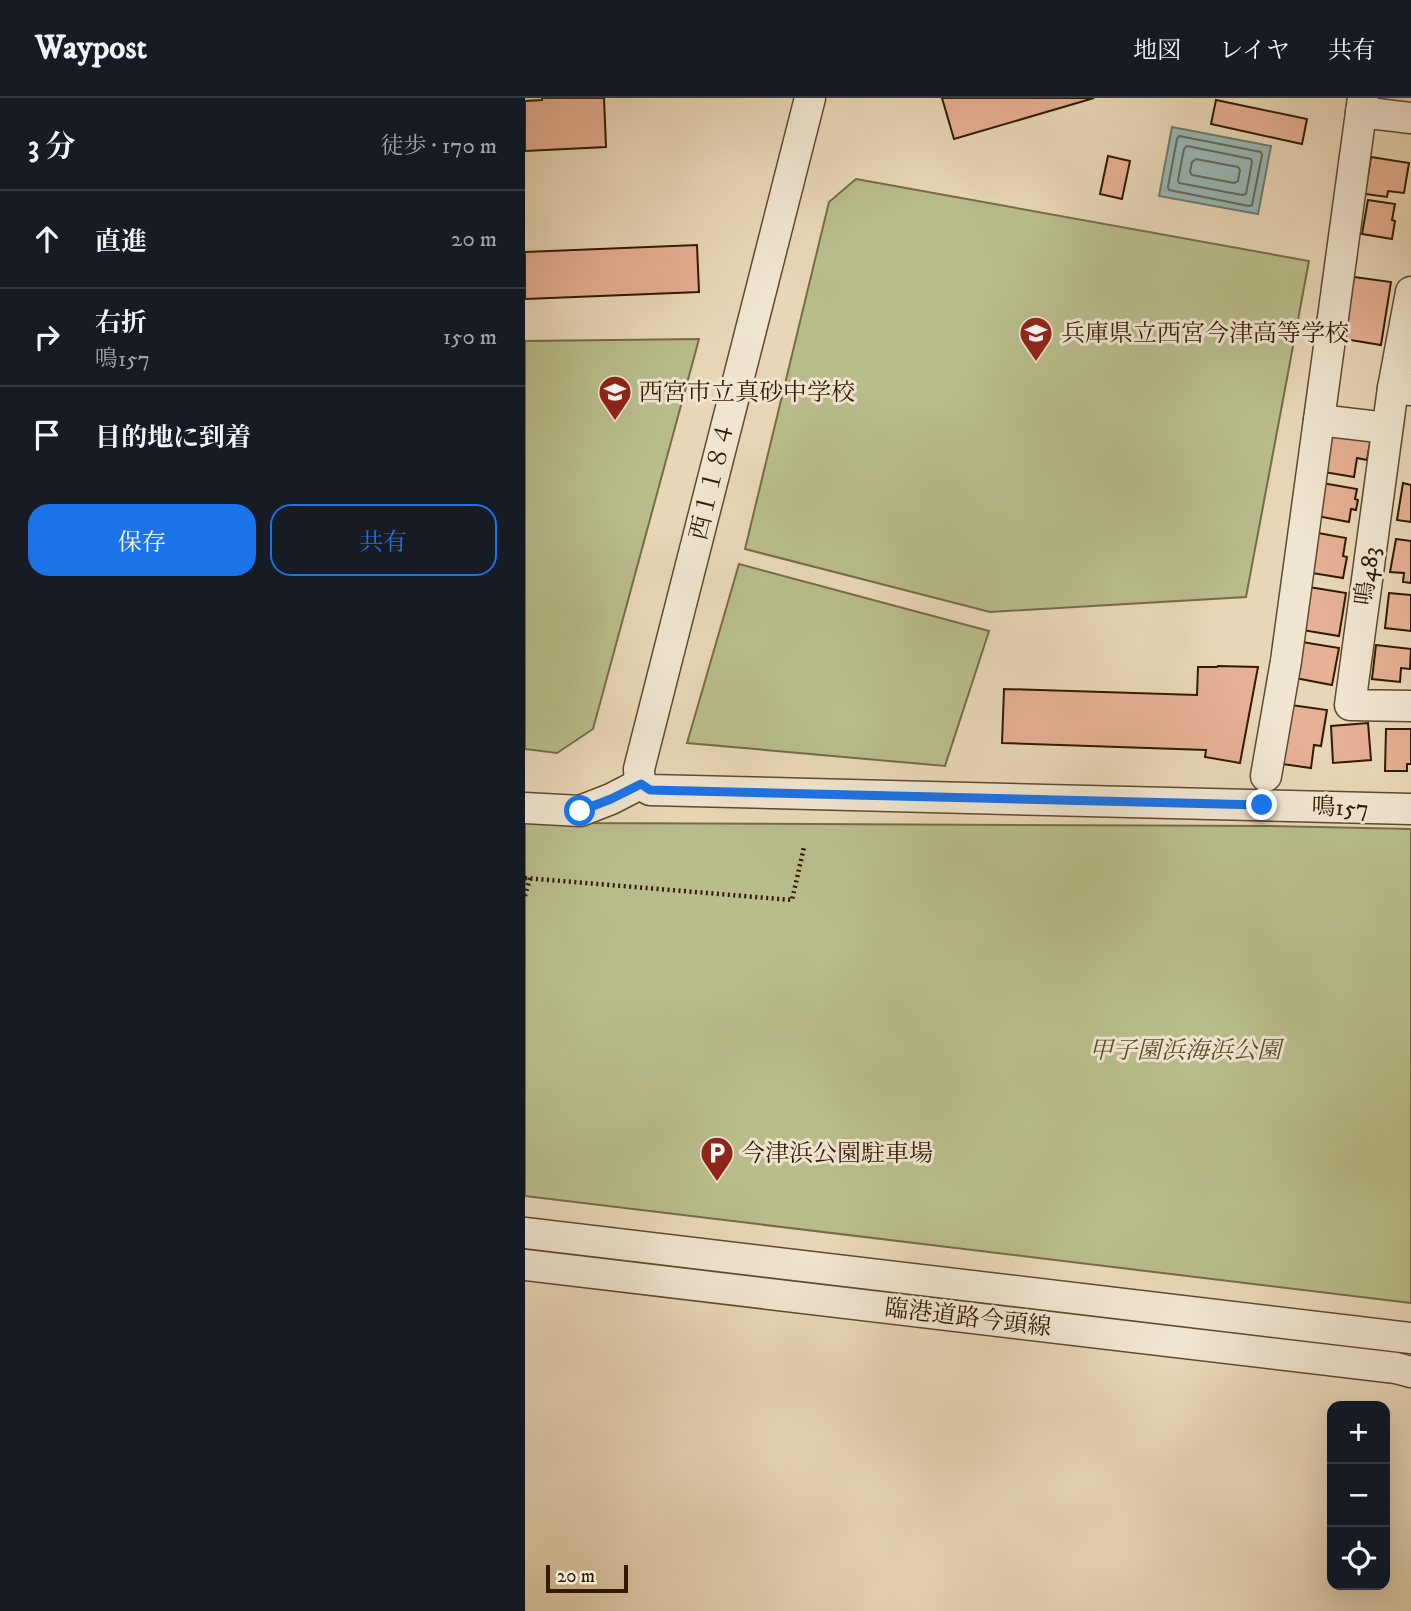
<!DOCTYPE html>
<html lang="ja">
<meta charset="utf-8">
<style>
body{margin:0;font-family:"IM FELL DW Pica","Noto Serif JP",serif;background:#20242c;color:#f1f3f6}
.controls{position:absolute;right:21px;bottom:21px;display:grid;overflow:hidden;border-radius:14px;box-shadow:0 7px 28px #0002}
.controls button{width:63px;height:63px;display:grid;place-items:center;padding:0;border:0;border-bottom:2px solid #363941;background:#171b24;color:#f1f3f6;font:35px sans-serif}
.scale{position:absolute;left:21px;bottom:18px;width:82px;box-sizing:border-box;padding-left:7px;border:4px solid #321a00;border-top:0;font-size:19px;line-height:24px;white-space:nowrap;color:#321a00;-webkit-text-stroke:5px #f0e5d0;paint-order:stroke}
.stop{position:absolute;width:21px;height:21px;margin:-16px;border:5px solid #1a73e8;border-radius:50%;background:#fff}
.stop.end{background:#1a73e8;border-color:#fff;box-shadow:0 2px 7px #0008}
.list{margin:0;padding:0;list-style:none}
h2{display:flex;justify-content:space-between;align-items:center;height:91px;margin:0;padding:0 28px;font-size:30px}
h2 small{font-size:23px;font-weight:400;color:#9ea1a6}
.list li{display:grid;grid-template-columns:46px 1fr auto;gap:21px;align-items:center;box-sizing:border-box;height:98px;padding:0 28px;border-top:2px solid #363941}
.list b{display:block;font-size:26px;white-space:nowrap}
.list p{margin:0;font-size:23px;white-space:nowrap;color:#9ea1a6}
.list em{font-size:23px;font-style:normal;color:#9ea1a6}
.actions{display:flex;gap:14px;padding:21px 28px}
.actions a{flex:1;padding:16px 0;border:2px solid #1a73e8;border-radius:21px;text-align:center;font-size:24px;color:#1a73e8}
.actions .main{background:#1a73e8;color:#fff}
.icon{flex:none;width:38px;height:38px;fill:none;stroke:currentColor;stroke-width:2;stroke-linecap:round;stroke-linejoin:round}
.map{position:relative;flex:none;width:886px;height:1513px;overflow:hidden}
header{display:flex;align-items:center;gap:42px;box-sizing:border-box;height:98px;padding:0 35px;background:#171b24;border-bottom:2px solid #363941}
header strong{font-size:33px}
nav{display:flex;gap:38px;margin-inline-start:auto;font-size:24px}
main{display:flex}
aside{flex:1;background:#171b24}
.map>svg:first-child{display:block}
.green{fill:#b9bd8c;stroke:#766c46;stroke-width:2}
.water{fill:#98b8b5;stroke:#6f796d;stroke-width:2}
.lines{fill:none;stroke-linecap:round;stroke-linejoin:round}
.shore{stroke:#65695a;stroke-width:2}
.building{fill:#e6b094;stroke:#321a00;stroke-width:2}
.minor-casing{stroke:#60492e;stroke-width:33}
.path{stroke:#321a00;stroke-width:4.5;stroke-dasharray:2 3.5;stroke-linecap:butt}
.minor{stroke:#f0e5d0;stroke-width:30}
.route{stroke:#1a73e8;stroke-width:9}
.labels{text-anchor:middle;stroke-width:6;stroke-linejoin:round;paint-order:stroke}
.poi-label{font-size:24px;fill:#321a00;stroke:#f0e5d0;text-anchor:start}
.street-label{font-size:24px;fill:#321a00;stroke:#f0e5d0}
.park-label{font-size:24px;font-style:italic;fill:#5a4b2a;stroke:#f0e5d0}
</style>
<header>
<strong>Waypost</strong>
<nav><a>地図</a><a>レイヤ</a><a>共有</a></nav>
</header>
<main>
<aside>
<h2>3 分<small>徒歩 · 170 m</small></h2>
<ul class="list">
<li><svg class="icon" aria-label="ahead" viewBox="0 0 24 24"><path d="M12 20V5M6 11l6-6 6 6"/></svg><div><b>直進</b></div><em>20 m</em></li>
<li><svg class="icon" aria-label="right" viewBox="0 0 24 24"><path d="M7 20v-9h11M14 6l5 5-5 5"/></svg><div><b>右折</b><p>鳴157</p></div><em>150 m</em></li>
<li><svg class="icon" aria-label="arrive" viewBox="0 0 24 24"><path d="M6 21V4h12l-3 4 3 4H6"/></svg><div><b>目的地に到着</b></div></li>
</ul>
<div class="actions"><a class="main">保存</a><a>共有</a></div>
</aside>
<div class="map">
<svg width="886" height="1513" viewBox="0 0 886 1513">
<rect width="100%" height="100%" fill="#e8d7b6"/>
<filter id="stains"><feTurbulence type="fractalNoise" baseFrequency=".00286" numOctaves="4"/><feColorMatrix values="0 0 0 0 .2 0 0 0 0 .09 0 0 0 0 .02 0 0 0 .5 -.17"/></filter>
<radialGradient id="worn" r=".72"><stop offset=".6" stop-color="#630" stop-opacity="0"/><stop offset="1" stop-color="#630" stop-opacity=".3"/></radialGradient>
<g class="green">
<polygon points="331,81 784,163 721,499 465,514 220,451 304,104"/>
<polygon points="174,241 68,631 32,655 0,651 0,243"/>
<polygon points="214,466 464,533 420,668 162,645"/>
<polygon points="0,721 46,725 746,728 886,731 886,1205 0,1098"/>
</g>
<polygon class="water" points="647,29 746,48 733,116 634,98"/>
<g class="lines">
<g class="shore">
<polygon points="654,38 736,54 737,57 727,107 724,108 644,92 643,89 652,41"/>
<polygon points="662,48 726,61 727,64 721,96 717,97 654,85 653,82 659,51"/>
<polygon points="671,61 713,69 715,72 713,83 709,85 667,77 665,74 667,64"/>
</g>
</g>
<g class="building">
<polygon points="17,0 79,0 81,49 0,53 0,3 17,2"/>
<polygon points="417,0 569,0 429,41"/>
<polygon points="691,2 782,21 777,46 686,26"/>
<polygon points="583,58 605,63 597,101 575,96"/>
<polygon points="846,59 884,65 879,95 863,93 862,99 840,96"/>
<polygon points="843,102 870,106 867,122 870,123 867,141 837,136"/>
<polygon points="172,147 174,194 0,201 0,154"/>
<polygon points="829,179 866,184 856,247 819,241"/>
<polygon points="806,332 846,339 842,362 832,360 829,379 799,374"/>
<polygon points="797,385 832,391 830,401 833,402 831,412 826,411 824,424 792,418"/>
<polygon points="878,385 886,387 886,424 872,422"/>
<polygon points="793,435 821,440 818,458 822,459 818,480 787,475"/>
<polygon points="871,441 886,443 886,485 878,484 879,475 865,474"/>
<polygon points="784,489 821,495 814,538 777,532"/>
<polygon points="864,495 886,497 886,533 860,530"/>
<polygon points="777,544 814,550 807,587 770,580"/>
<polygon points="851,547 886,551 885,571 876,570 875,584 847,581"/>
<polygon points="693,568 733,569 715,665 680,659 681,652 477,645 479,591 672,597 673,569 692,569"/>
<polygon points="766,607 802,612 796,648 789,647 786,670 757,666"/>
<polygon points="843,625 846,662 808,665 806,628"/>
<polygon points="861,631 886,631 886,666 882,666 882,673 860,673"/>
</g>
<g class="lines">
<defs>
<g id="minor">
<polyline points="836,14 886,20"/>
<polyline points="868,290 825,607 886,608"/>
<polyline points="886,292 868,290 886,194"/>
<polyline points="794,322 862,330"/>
<polyline points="741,678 761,563 838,0"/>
<polyline points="115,686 125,692 886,711"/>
<polyline points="115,686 114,671 285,0"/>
<polyline points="0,710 55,713 86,701 115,686"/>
<polyline points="0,1135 886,1240"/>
<polyline points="0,1167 871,1270 886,1274"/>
</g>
</defs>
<use href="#minor" class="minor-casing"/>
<g class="path">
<polyline points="0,780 267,802 279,749"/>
<polyline points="0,798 5,780"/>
</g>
<use href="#minor" class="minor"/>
</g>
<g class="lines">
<polyline class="route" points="55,713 86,701 116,686 125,692 737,707"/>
</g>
<defs>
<symbol id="school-pin" viewBox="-11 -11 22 30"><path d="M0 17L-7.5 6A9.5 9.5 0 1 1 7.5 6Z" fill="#8f2418" stroke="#f0e5d0"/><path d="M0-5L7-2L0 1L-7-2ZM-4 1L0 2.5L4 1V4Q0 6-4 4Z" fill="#fff"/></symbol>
<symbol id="parking-pin" viewBox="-11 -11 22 30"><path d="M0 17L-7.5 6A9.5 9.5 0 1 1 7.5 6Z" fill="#8f2418" stroke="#f0e5d0"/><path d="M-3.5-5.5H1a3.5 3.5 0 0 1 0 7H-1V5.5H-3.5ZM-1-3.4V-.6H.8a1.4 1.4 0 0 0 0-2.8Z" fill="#fff"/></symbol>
</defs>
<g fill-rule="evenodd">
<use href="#school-pin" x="492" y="216" width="38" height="52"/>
<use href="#school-pin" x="71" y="275" width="38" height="52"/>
<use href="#parking-pin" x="173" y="1036" width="38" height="52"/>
</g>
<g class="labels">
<g class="poi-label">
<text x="536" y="243">兵庫県立西宮今津高等学校</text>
<text x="114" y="302">西宮市立真砂中学校</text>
<text x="216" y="1063">今津浜公園駐車場</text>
</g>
<g class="street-label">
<text transform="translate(187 383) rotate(-76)" y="8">西１１８４</text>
<text transform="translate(842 478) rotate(-82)" y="8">鳴483</text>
<text transform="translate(815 709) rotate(2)" y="8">鳴157</text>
<text transform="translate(443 1219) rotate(7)" y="8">臨港道路今頭線</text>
</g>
<g class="park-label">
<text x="660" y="960">甲子園浜海浜公園</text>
</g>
</g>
<rect width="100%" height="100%" filter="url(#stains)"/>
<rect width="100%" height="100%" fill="url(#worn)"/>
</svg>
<div class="controls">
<button>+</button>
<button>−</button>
<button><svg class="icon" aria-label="locate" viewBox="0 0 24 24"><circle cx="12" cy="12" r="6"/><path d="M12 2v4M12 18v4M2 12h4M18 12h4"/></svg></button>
</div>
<div class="scale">20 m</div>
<div class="stop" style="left:55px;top:713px"></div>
<div class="stop end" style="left:737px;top:707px"></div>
</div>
</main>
